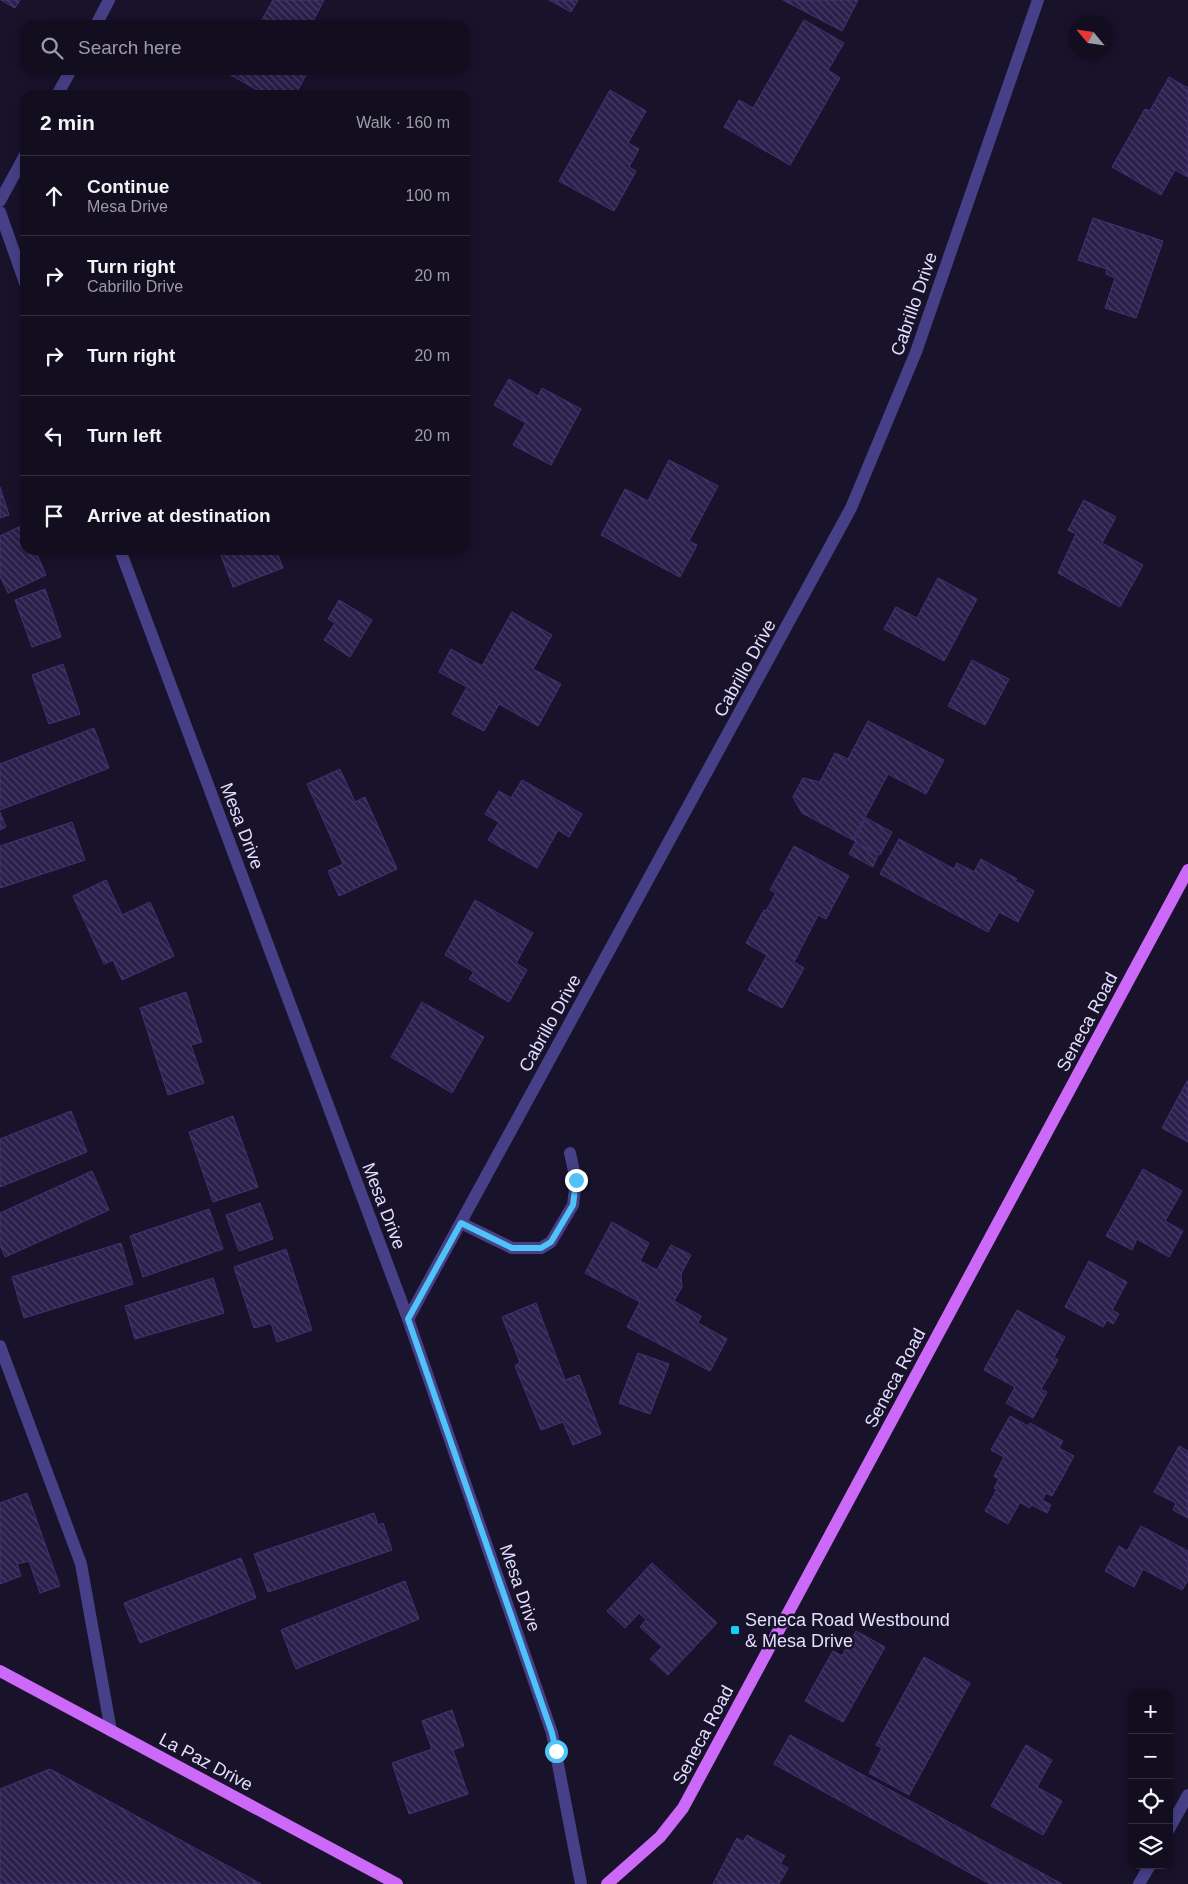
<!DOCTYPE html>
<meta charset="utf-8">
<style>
body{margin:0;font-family:Arial,sans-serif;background:#1b1729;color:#f1f3f6}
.controls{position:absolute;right:15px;bottom:15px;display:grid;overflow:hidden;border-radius:10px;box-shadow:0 2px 12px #0003}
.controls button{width:45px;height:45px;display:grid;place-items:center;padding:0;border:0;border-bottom:1px solid #312e3e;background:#120e20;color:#f1f3f6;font:25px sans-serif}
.compass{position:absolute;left:1068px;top:15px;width:45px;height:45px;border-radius:50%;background:#120e20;box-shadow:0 2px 12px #0003;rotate:299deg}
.stop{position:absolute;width:15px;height:15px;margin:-11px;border:4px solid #4fc3f7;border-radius:50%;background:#fff}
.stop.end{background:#4fc3f7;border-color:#fff;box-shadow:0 1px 5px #0008}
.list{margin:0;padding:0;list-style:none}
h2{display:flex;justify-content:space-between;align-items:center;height:65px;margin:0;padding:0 20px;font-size:21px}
h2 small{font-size:16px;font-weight:400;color:#9c9ca5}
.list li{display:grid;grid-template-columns:32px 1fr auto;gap:15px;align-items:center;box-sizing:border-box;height:80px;padding:0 20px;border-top:1px solid #312e3e}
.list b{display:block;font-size:19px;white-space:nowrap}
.list p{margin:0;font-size:16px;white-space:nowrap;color:#9c9ca5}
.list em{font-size:16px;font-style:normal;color:#9c9ca5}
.icon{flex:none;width:28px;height:28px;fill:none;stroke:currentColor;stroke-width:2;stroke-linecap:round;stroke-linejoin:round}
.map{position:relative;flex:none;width:1188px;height:1884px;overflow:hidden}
.search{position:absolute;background:#120e20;box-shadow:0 2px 12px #0003;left:20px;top:20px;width:450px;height:55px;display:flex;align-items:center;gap:12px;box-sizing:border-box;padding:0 18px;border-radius:15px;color:#9c9ca5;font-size:19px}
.panel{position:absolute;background:#120e20;box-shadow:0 2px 12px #0003;left:20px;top:90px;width:450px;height:465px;border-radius:15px}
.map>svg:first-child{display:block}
.building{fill:url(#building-back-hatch);stroke:#443276}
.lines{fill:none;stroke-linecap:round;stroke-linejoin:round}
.minor{stroke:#474088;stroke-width:12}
.major{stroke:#cd69f9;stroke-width:12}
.route{stroke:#4fc3f7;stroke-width:6}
.poi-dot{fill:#12cff5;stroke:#18122b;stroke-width:2}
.labels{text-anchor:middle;stroke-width:5;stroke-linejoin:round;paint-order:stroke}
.street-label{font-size:18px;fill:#e3defe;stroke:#18122b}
.poi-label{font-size:18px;fill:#e3defe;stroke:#18122b;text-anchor:start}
</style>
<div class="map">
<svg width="1188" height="1884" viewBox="0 0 1188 1884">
<defs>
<pattern id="building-back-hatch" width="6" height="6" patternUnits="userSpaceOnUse" patternTransform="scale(1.25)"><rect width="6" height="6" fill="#2b1f4b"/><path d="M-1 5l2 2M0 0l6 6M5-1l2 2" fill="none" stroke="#4a3f66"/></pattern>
</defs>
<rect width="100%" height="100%" fill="#18122b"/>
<g class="building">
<polygon points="1,0 20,0 15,8"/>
<polygon points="273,0 324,0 311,25 264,25 260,23"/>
<polygon points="549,0 578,0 571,12"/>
<polygon points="783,0 858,0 842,31"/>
<polygon points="804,20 844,43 828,70 840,78 790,165 724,127 739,100 753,108"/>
<polygon points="222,70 309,70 295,95 266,95"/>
<polygon points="1169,77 1188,88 1188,177 1175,170 1161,195 1112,167 1145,109 1150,111"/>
<polygon points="610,90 646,111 628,143 639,149 629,167 636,171 614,211 559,181"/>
<polygon points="1093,218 1163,241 1136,318 1105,308 1115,278 1106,274 1107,269 1078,260"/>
<polygon points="509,379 538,396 542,388 581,409 551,465 513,445 526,423 494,405"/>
<polygon points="669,460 718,486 689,541 697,545 680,577 601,535 625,489 648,501"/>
<polygon points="0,487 9,515 0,518"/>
<polygon points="1084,500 1116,517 1102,543 1143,565 1120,607 1058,573 1076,534 1068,530"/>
<polygon points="23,525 25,550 35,550 46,575 8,593 0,576 0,536"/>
<polygon points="219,550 276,550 283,568 233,587"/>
<polygon points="938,578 977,599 944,661 884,629 896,607 917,618"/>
<polygon points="45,589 61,637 32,647 15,600"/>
<polygon points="339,600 372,620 350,657 324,640 335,623 328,619"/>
<polygon points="512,612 552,635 533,669 561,684 538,726 499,704 484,731 452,714 467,687 439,672 451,649 482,666"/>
<polygon points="972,660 1009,679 985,725 948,706"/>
<polygon points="63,664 80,714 49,724 32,675"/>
<polygon points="868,721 944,760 926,794 888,774 853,840 802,813 793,797 803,778 820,782 835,753 848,759"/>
<polygon points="94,728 109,768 0,810 0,764"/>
<polygon points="340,769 355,802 365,797 397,869 339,896 328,871 343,864 307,784"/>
<polygon points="522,780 582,814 569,837 558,830 537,868 488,840 499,822 485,814 499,791 511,798"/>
<polygon points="0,812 6,827 0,830"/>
<polygon points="866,818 892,832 880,855 854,841"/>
<polygon points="72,822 85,860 0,888 0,846"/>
<polygon points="899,839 954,869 957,863 974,872 981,859 1017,879 1015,881 1034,891 1018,922 999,912 988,932 880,874"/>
<polygon points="855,843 878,855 873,867 849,854"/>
<polygon points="794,846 849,876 826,919 818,915 794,962 804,968 782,1008 748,990 767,955 746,943 764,910 766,911 776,893 770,890"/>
<polygon points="106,880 122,915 150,902 174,956 122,980 113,960 104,964 73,896"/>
<polygon points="475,900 533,933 516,963 527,970 509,1002 469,979 474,972 445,955"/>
<polygon points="186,992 202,1042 191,1045 204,1083 168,1095 140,1008"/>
<polygon points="422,1002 484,1037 452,1093 391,1057"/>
<polygon points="1187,1081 1188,1081 1188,1142 1162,1128"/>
<polygon points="71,1111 87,1152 0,1187 0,1139"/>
<polygon points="233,1116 258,1187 213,1202 189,1132"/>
<polygon points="1143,1169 1182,1191 1165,1221 1183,1231 1169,1257 1137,1239 1132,1250 1106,1236"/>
<polygon points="92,1171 109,1210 5,1257 0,1245 0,1213"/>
<polygon points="260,1203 273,1239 239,1251 226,1215"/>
<polygon points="209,1209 223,1249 143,1277 130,1236"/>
<polygon points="612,1222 649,1243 640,1261 657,1270 671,1245 691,1255 681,1274 682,1287 674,1301 701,1316 698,1323 727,1339 710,1371 627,1327 640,1302 585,1273"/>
<polygon points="121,1243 133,1284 24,1318 12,1277"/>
<polygon points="286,1249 312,1330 277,1342 271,1323 254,1328 234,1267"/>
<polygon points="1089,1261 1127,1282 1112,1310 1119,1314 1113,1324 1107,1320 1103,1327 1065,1307"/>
<polygon points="213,1278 224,1313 135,1339 125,1306"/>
<polygon points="536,1303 565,1380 579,1375 601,1434 573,1445 563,1422 541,1430 515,1366 520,1362 502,1317"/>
<polygon points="1017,1310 1065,1337 1054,1357 1058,1360 1041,1389 1047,1392 1033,1418 1006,1403 1015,1387 984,1370"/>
<polygon points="638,1353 669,1364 650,1414 619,1403"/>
<polygon points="1010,1416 1028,1426 1030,1423 1063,1441 1059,1448 1074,1456 1052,1496 1046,1493 1042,1500 1051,1505 1047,1513 1032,1505 1029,1508 1020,1502 1008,1524 985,1511 997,1489 994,1488 999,1479 994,1476 1004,1457 991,1450"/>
<polygon points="1179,1446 1188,1451 1188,1518 1173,1510 1176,1503 1154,1492"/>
<polygon points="27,1493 60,1586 40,1593 29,1561 17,1564 21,1576 0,1584 0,1503"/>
<polygon points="374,1513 378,1525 383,1523 392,1550 268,1592 254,1554"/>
<polygon points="1141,1526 1188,1551 1188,1580 1182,1590 1143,1569 1134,1587 1105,1571 1119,1546 1127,1551"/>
<polygon points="241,1558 256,1598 140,1643 124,1603"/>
<polygon points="652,1563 717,1623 668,1675 650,1659 662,1647 640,1627 646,1620 639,1613 625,1628 607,1611"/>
<polygon points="405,1581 419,1619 296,1669 281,1630"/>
<polygon points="856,1631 885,1647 843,1722 805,1701 833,1651 842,1656"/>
<polygon points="924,1657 970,1683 909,1795 869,1773 882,1748 876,1745"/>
<polygon points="452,1710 464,1746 453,1750 468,1794 409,1814 392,1763 432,1749 422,1721"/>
<polygon points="790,1735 1062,1884 990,1884 774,1764"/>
<polygon points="1026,1745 1052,1760 1037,1787 1062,1801 1043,1835 991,1806"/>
<polygon points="50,1769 261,1884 0,1884 0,1789"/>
<polygon points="747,1835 785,1856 780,1864 788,1868 779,1884 713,1884 737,1838 743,1842"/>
</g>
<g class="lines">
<g class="minor">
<polyline points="96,25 109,0"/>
<polyline points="57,95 71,70"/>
<polyline points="0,201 25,155"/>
<polyline points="0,212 25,283"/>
<polyline points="120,550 408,1319 552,1733 581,1884"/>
<polyline points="461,1223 512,1248 541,1248 551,1242 573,1205 576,1180 570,1153"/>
<polyline points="408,1319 851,508 916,352 1038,0"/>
<polyline points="0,1346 81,1564 111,1731"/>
<polyline points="1169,1829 1188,1795"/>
<polyline points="1139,1884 1150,1865"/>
</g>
<g class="major">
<polyline points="0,1671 397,1884"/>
<polyline points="607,1884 660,1837 683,1808 1188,870"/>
</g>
</g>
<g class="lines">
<polyline class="route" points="556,1751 552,1733 408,1319 461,1223 512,1248 541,1248 551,1242 573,1205 576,1180"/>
</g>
<rect class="poi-dot" x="730" y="1625" width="10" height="10" rx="2.5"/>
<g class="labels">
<g class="street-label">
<text transform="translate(914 304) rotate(-71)" y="6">Cabrillo Drive</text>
<text transform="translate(745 668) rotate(-61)" y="6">Cabrillo Drive</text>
<text transform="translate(242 826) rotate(69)" y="6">Mesa Drive</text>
<text transform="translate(1087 1022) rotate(-62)" y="6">Seneca Road</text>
<text transform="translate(550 1023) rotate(-61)" y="6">Cabrillo Drive</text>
<text transform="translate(384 1206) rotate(69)" y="6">Mesa Drive</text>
<text transform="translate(895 1378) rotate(-62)" y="6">Seneca Road</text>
<text transform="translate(520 1588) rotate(71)" y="6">Mesa Drive</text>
<text transform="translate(703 1735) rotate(-62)" y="6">Seneca Road</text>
<text transform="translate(206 1762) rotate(28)" y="6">La Paz Drive</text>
</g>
<g class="poi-label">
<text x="745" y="1626">Seneca Road Westbound<tspan x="745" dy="21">&amp; Mesa Drive</tspan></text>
</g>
</g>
</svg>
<div class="controls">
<button>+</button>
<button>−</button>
<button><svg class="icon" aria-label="locate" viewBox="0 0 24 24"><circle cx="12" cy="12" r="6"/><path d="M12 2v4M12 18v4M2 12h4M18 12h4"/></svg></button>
<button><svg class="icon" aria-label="layers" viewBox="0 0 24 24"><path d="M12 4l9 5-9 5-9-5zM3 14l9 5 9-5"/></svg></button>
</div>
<svg class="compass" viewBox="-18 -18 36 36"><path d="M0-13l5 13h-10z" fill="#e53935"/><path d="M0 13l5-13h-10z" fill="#9c9ca5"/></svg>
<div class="stop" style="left:556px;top:1751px"></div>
<div class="stop end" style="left:576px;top:1180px"></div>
<div class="search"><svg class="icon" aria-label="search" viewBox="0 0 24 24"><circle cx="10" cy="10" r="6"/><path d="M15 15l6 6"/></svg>Search here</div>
<section class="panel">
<h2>2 min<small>Walk · 160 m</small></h2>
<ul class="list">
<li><svg class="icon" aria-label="ahead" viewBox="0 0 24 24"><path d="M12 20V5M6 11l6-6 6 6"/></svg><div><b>Continue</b><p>Mesa Drive</p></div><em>100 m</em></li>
<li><svg class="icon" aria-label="right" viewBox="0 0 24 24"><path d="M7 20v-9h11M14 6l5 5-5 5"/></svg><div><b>Turn right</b><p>Cabrillo Drive</p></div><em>20 m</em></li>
<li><svg class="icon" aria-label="right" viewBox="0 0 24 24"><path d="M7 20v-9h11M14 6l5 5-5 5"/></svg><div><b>Turn right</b></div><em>20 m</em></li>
<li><svg class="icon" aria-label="left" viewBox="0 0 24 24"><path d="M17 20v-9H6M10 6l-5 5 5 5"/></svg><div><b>Turn left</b></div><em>20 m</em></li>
<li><svg class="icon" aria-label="arrive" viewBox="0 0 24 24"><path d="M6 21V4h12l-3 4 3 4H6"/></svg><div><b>Arrive at destination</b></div></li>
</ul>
</section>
</div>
